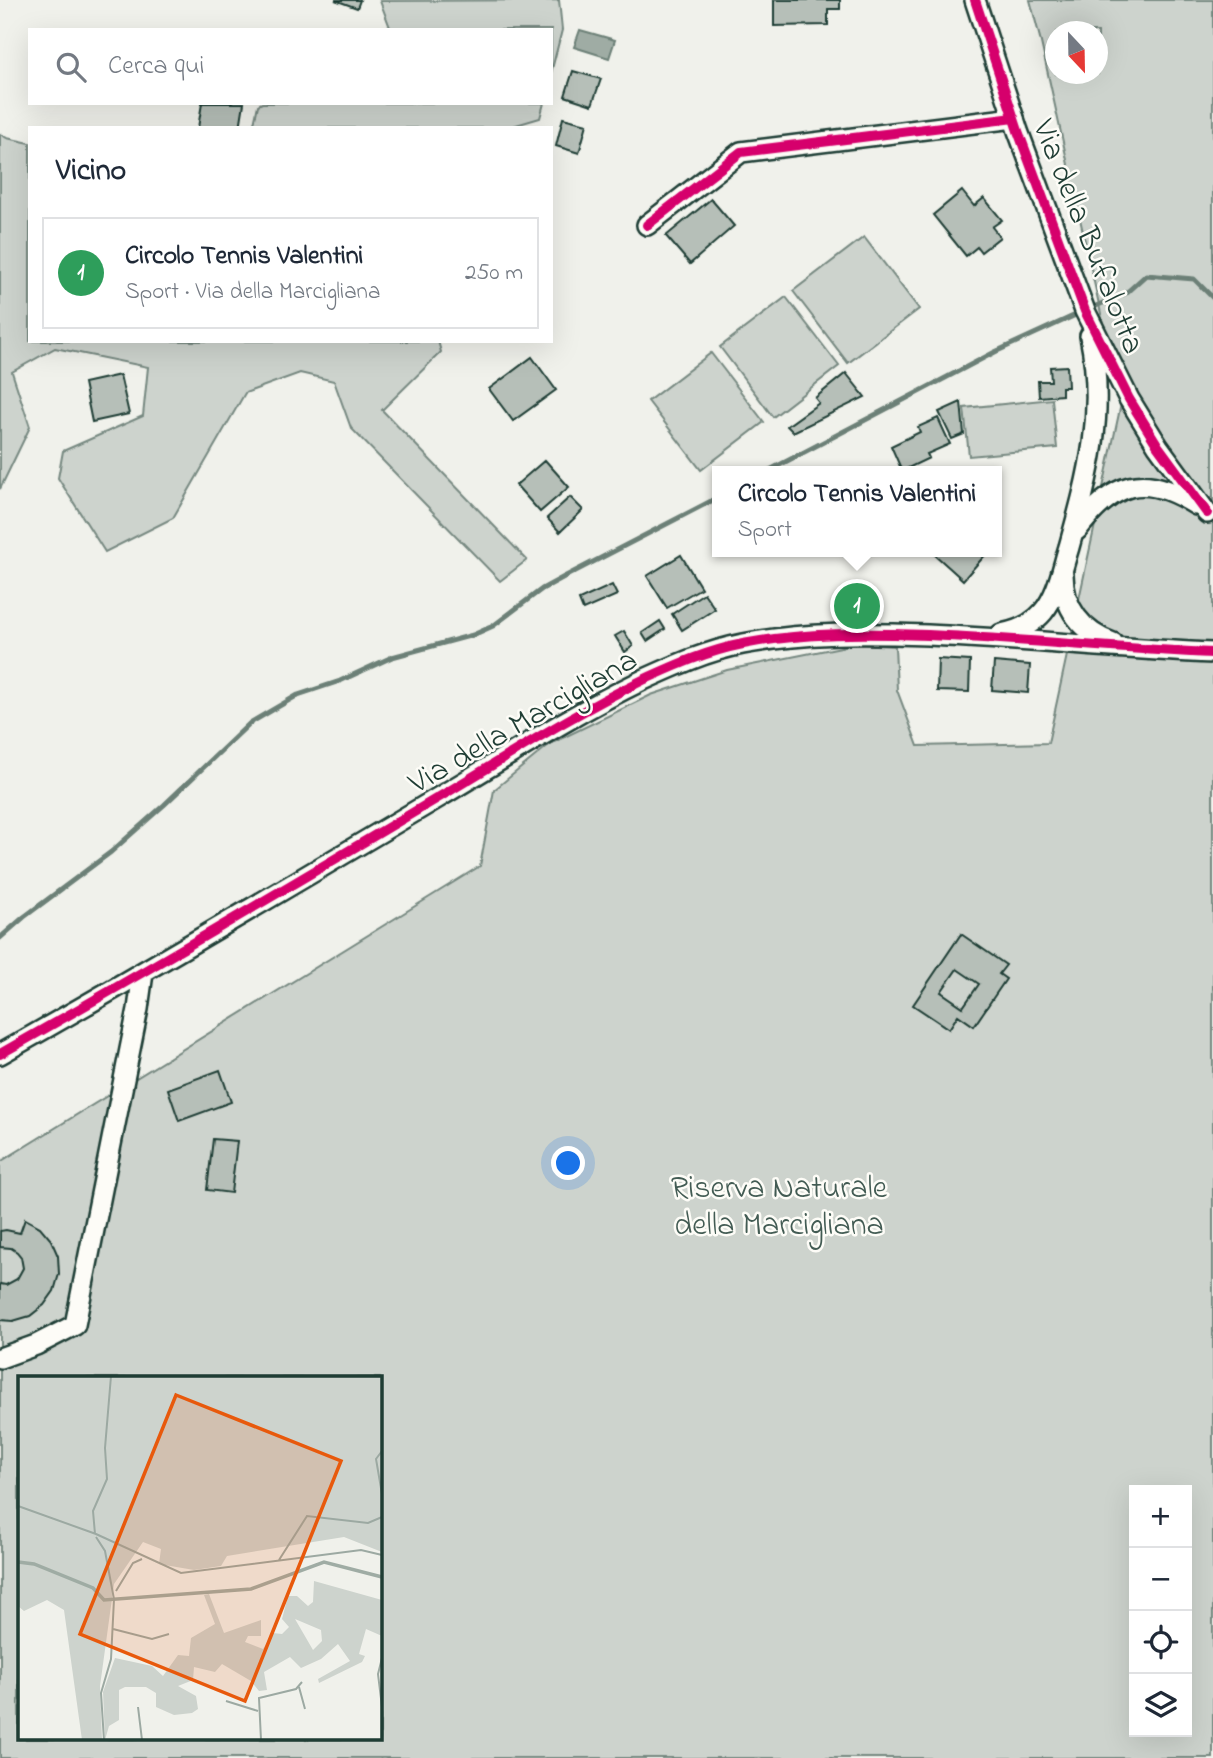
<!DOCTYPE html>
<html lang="it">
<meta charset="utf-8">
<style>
body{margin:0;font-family:"Indie Flower",sans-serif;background:#f6f6f7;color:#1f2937}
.controls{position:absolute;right:21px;bottom:21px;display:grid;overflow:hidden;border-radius:0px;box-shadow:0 7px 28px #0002}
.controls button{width:63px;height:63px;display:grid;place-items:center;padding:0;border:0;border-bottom:2px solid #e0e1e3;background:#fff;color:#1f2937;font:35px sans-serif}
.compass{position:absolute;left:1045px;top:21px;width:63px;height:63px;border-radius:50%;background:#fff;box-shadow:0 7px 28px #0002;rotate:158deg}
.you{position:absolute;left:569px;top:1164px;width:24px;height:24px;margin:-18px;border:5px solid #fff;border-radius:50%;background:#1a73e8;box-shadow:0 0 0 10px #1a73e833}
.badge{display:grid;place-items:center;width:46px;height:46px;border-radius:50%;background:#db2777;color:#fff;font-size:23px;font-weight:700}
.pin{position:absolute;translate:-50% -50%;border:4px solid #fff;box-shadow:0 2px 7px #0006}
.popup{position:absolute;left:712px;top:466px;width:290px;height:91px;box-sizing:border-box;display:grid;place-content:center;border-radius:0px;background:#fff;filter:drop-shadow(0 2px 5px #0005);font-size:23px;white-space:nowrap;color:#747a83}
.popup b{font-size:26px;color:#1f2937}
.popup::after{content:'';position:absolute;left:50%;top:100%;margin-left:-14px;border:14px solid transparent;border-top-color:#fff}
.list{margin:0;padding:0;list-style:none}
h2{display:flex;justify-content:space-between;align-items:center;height:91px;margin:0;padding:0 28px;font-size:30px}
h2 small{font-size:23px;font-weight:400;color:#747a83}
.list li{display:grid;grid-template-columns:46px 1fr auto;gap:21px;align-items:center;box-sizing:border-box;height:112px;margin:0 14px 14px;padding:0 14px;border:2px solid #e0e1e3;border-radius:0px}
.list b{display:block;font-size:26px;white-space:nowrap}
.list p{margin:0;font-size:23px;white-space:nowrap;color:#747a83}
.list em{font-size:23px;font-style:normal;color:#747a83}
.icon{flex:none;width:38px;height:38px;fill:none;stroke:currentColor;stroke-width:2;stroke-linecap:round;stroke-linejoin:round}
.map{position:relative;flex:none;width:1213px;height:1758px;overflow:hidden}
.search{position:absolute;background:#fff;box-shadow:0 7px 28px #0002;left:28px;top:28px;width:525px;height:77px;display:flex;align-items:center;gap:18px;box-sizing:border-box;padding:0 24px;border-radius:0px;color:#747a83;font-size:26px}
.panel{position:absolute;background:#fff;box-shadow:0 7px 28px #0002;left:28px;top:126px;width:525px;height:217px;border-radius:0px}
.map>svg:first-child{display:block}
.green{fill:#cdd3cd;stroke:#768880;stroke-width:2;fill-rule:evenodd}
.water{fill:#9faca4;stroke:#6c8077;stroke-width:2}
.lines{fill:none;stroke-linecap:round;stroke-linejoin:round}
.stream{stroke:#6c8077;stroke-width:5}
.building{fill:#b6bfb8;stroke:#1f3d34;stroke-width:2;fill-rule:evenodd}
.minor-casing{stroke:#1f3d34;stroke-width:24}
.minor{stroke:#fdfcf7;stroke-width:19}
.cycleway-casing{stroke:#fdfcf7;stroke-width:15}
.cycleway{stroke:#d6006c;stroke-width:10}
.labels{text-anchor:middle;stroke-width:5;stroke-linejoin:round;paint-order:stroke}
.street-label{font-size:32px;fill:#1f3d34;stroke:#fdfcf7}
.park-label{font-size:32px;fill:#425b53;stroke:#fdfcf7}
.inset-river{fill:none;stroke:#9faca4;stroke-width:3.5}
.inset-road{fill:none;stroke:#9ca9a2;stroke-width:2}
.view{fill:#e8590c;fill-opacity:0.15;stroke:#e8590c;stroke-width:3.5}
.inset-edge{fill:none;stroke:#1f3d34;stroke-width:3.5}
</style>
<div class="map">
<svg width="1213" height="1758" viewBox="0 0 1213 1758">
<rect width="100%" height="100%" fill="#f0f1eb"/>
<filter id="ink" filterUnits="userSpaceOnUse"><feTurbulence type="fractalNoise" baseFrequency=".0143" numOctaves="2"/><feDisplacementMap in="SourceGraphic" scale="14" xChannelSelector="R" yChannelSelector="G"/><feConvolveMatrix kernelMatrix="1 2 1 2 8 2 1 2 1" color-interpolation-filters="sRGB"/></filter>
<g filter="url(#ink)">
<g class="green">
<polygon points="559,0 562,30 551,73 551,30 391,30 380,1"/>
<path d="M 1030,0 L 1213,0 L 1213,1758 L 0,1758 L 0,1162 L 480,866 L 494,790 L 550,744 L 651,695 L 727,670 L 856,644 L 895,646 L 897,690 L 918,746 L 1048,743 L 1121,404 L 1040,38 ZM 1056,32 L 1098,32 L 1098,74 L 1056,74 ZM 19,1378 L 380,1378 L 380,1739 L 19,1739 ZM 1134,1490 L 1187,1490 L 1187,1732 L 1134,1732 Z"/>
<polygon points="262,103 544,103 540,118 506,128 253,128 258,105"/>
<polygon points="0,134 7,138 30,143 30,341 438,341 441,352 382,410 527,560 500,581 351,428 334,381 300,373 245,393 173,518 105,552 58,478 63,451 143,416 148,367 55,348 12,372 30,427 0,489"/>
<polygon points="864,237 919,309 848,363 793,291"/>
<polygon points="786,297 839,366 773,417 720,347"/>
<polygon points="711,353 764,422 701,470 648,401"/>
<polygon points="1052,399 1057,448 969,456 964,408"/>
</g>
<polygon class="water" points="580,30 615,40 609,58 574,47"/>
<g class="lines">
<g class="stream">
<polyline points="1089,309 1126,293 1146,275 1194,279 1213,298"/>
<polyline points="768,471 995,352 1080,313"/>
<polyline points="0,938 24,917 111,852 164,805 250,723 298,695 340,681 392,657 473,635 493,626 542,589 564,577 717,498"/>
</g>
</g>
<g class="building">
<polygon points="335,0 360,0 357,8"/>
<polygon points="774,0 840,0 840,9 828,9 828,25 774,26"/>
<polygon points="573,71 601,79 592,105 565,96"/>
<polygon points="202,103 244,103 240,128 198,128"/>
<polygon points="563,118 587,124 579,153 556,146"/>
<polygon points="962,191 974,206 984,198 1002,220 992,227 1000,237 981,252 977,247 966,256 933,215"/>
<polygon points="711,199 734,226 690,264 666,236"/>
<polygon points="532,357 556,390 513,421 489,389"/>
<polygon points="1067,366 1068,387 1062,387 1062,395 1039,397 1038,381 1051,381 1050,367"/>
<polygon points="846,373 865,397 793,432 787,426 819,403 815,398"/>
<polygon points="120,375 129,414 92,422 84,383"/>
<polygon points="961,402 964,434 952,439 939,412"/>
<polygon points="938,418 950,444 927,454 929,458 902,471 891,446 920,432 918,427"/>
<polygon points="545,460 569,487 540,512 516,485"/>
<polygon points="570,497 583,510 560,532 547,518"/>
<polygon points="936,552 988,552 963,580 934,554"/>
<polygon points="681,555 701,588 667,608 647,576"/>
<polygon points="612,585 617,595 583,610 579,600"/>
<polygon points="704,593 715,609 682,630 672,614"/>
<polygon points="660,621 665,629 647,641 642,633"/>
<polygon points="624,631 633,646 625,652 615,636"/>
<polygon points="938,659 970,661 969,692 937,691"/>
<polygon points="994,662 1030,665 1028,693 992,690"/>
<path d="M 961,934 L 1006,965 L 999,974 L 1006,979 L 974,1026 L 958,1015 L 949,1029 L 913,1005 ZM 957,969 L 979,984 L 963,1007 L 941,992 Z"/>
<polygon points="220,1070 231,1102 179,1121 168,1089"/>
<polygon points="213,1139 237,1141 231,1193 207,1190"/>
<polygon points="25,1219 40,1227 51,1240 58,1256 59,1274 54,1291 44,1305 30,1316 13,1321 0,1320 0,1284 6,1285 17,1279 23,1268 21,1257 17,1252 11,1248 0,1247 0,1231 6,1230 20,1233"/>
</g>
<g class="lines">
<defs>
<g id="minor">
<polyline points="975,0 1018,131 1085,311 1129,399 1158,446 1207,513"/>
<polyline points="647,225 741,152 1014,118"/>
<path d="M 1077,530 C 1114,482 1143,471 1196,505"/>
<path d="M 1063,574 C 1063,608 1082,632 1113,643"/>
<path d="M 1001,634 C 1017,631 1032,625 1043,612 C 1058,594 1062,569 1069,547 C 1089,475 1106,412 1090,336"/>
<path d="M 0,1054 C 149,970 295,883 441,796 C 508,756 573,714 643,680 C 676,665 707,651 743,644 C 805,632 865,633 928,635 C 1023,639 1118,649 1213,653"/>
<polyline points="0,1358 36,1345 75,1325 138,1009 143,973"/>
</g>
</defs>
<use href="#minor" class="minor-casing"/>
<use href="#minor" class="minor"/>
<defs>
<g id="cycleway">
<polyline points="975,0 1018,131 1085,311 1129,399 1158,446 1207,513"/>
<polyline points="647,225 741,152 1014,118"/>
<path d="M 0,1054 C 149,970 295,883 441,796 C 508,756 573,714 643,680 C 676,665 707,651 743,644 C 805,632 865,633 928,635 C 1023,639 1118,649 1213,653"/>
</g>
</defs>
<use href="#cycleway" class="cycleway-casing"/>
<use href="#cycleway" class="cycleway"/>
</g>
</g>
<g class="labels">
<g class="street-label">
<text transform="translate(1090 236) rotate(68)" y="11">Via della Bufalotta</text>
<text transform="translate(522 720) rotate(-30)" y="11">Via della Marcigliana</text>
</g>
<g class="park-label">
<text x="779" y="1197">Riserva Naturale<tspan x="779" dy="37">della Marcigliana</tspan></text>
</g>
</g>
<g transform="translate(18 1376)">
<rect width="364" height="364" fill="#f0f1eb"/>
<path d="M 0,0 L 364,0 L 364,176 L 326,161 L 209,180 L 203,190 L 176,194 L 141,188 L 143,173 L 125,166 L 96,208 L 82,310 L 84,364 L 64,364 L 46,234 L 29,224 L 6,235 L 0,230 ZM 296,205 L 364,224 L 364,260 L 348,253 L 341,278 L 347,280 L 344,286 L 301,307 L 300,303 L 332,285 L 320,268 L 303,283 L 283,292 L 272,281 L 246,296 L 249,314 L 241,315 L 233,305 L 204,288 L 197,296 L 176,291 L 175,304 L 160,310 L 178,320 L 180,333 L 174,337 L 156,339 L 138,331 L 138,317 L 128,311 L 107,311 L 101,314 L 101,344 L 91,350 L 87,364 L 85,316 L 97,282 L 134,290 L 145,300 L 160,279 L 171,280 L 173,262 L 197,248 L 186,219 L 191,218 L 206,257 L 243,244 L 243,260 L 230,260 L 227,266 L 245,273 L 255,257 L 264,258 L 271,251 L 264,243 L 270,220 L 279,220 L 290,230 L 295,226 ZM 277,243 L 303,254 L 304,265 L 295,274 Z" fill="#cdd3cd" fill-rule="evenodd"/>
<path class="inset-river" d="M 0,186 L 16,188 L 75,212 L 86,224 L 233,213 L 306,186 L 364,201"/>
<path class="inset-road" d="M 364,75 L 358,83 L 364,118M 0,130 L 78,158 L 163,197 L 343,174 L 364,179M 77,158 L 75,135 L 89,103 L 87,72 L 93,0M 78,161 L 87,175 L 96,223 L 93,283 L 83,317 L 86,364M 261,184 L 289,140 L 350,147 L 364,141M 98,215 L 115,187 L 124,183M 95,253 L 134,263 L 151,258M 364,282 L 360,298 L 364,331M 281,311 L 287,333M 208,325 L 240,335M 120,331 L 124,364M 243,364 L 241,322 L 278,313 L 284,306"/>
<path class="view" d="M 158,19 L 323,85 L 227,325 L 62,258 Z"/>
<rect width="364" height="364" class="inset-edge"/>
</g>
</svg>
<div class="controls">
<button>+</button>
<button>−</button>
<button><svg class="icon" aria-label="locate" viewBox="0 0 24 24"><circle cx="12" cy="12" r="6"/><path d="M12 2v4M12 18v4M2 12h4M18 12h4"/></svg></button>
<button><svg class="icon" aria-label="layers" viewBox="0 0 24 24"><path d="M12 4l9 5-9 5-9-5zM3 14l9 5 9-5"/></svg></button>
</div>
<svg class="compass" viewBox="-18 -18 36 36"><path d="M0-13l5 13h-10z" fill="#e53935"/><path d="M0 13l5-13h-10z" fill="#747a83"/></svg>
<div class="you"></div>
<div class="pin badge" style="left:857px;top:606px;background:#2e9e5b">1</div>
<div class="popup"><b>Circolo Tennis Valentini</b>Sport</div>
<div class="search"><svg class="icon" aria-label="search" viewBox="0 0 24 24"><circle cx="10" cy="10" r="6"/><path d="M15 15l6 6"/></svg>Cerca qui</div>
<section class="panel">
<h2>Vicino<small></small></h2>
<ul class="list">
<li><span class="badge" style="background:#2e9e5b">1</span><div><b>Circolo Tennis Valentini</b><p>Sport · Via della Marcigliana</p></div><em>250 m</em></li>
</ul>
</section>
</div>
